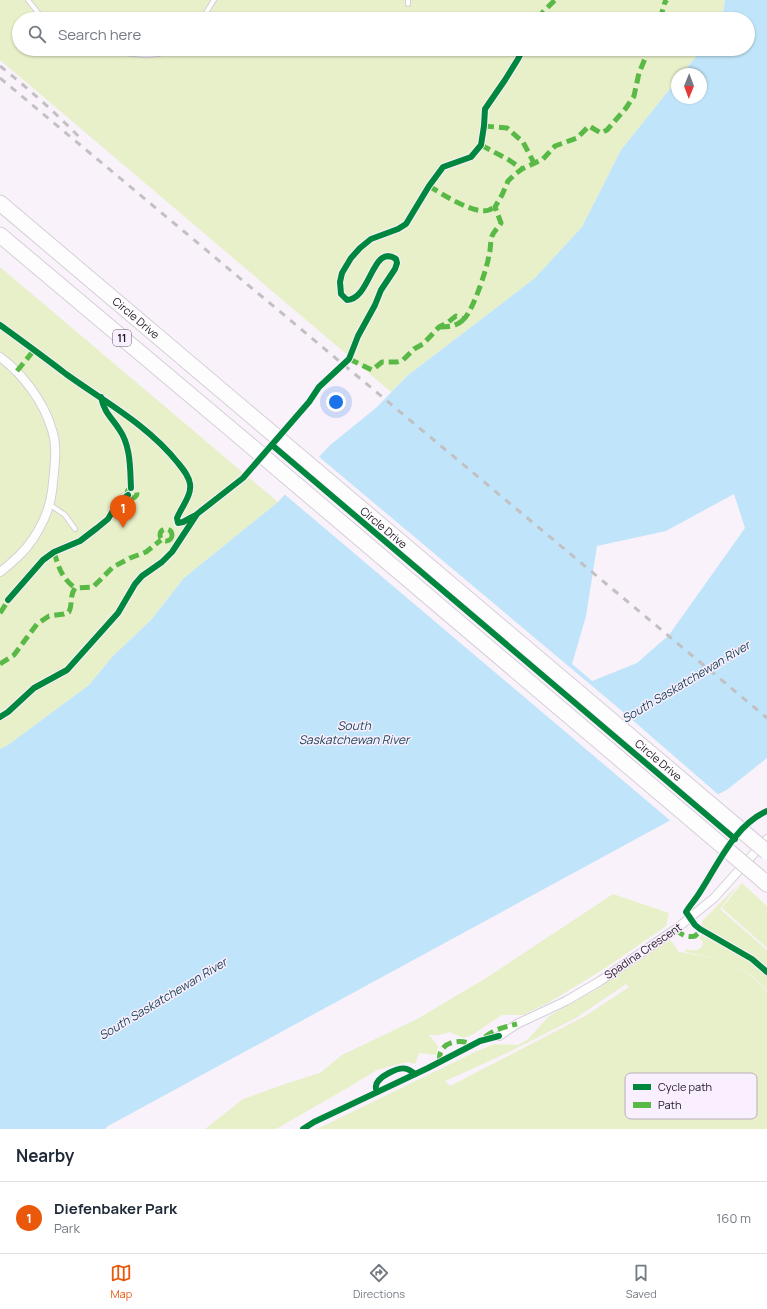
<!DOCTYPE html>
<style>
body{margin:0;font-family:Manrope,sans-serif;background:#f2f2f3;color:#1f2937}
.compass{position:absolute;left:671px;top:68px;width:36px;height:36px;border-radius:50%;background:#fff;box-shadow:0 1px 3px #0004;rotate:181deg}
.you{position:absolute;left:336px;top:402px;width:14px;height:14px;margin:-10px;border:3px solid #fff;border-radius:50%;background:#1a73e8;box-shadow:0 0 0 6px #1a73e833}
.badge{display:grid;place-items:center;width:26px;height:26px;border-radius:50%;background:#ea580c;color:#fff;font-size:13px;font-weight:700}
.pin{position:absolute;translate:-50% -33px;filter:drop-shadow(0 1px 2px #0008)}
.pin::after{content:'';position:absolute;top:21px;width:14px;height:12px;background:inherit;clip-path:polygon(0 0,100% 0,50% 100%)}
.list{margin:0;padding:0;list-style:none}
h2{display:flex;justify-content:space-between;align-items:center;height:52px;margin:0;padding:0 16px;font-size:17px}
h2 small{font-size:13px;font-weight:400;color:#747a83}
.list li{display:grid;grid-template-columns:26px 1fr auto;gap:12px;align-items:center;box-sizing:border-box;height:72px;padding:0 16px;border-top:1px solid #e0e1e3}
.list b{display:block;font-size:15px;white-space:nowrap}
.list p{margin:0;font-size:13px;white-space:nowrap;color:#747a83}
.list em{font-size:13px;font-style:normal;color:#747a83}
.icon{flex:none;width:22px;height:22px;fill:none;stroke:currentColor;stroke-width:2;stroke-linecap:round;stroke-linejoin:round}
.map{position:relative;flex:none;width:767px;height:1129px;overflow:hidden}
.search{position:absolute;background:#fff;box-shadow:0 1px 3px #0004;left:12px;right:12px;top:12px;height:44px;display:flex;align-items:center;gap:10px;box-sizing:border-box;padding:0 14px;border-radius:22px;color:#747a83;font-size:15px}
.sheet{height:124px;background:#fff}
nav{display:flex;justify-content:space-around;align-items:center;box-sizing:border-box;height:56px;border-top:1px solid #e0e1e3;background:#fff;font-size:11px;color:#747a83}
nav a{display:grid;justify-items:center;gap:2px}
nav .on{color:#ea580c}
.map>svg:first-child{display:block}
.green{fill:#e8f0ca;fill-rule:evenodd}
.water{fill:#c0e4f9;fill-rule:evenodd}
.pier{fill:#f9f2fa}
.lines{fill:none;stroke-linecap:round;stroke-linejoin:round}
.lane-casing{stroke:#d5cfd7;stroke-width:6}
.street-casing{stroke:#d5cfd7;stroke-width:10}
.highway-casing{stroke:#d5cfd7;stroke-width:17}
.lane{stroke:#fefdfe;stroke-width:4}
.street{stroke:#fefdfe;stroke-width:8}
.highway{stroke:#fefdfe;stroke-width:15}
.rail{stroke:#c2c0c3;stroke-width:3;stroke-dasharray:7 7;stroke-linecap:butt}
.highway-bridge-casing{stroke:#d5cfd7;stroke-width:17;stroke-linecap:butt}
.highway-bridge{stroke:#fefdfe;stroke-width:15}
.quiet{stroke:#58b947;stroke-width:5;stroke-dasharray:10 5;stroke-linecap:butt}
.cycleway-casing{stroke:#faeffe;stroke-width:8}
.cycleway{stroke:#00873e;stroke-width:6}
.labels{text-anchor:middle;stroke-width:3;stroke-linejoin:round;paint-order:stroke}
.shield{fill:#faeffe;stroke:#5f5762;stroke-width:1}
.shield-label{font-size:10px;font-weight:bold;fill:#1d161f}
.street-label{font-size:11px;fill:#1d161f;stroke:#faeffe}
.water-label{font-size:12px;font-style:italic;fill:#1c4759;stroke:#faeffe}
.key{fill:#faeffe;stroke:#b8aebb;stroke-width:1}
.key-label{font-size:11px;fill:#1d161f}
</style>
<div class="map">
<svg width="767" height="1129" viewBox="0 0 767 1129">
<rect width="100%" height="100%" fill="#f9f2fa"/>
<g class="green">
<polygon points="0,0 725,0 722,19 19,19 19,49 702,49 682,74 677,74 677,80 621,150 582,227 535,278 407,376 391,392 0,60"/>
<polygon points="0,267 278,502 184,578 151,620 113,656 89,685 8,745 0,749"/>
<polygon points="742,883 767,906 767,948 722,908"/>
<path d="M 739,884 L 720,909 L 767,950 L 767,991 L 757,980 L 731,961 L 757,981 L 767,992 L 767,1129 L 317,1129 L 475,1052 L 494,1044 L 518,1045 L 527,1040 L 549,1016 L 592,992 L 670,940 L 678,950 L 678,953 L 680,952 L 718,959 L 685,952 L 686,949 C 693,951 702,952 703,942 L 699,938 L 702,934 L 702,921 ZM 626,984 L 629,987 L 585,1016 L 450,1086 L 445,1081 L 505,1054 L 576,1018 Z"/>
<polygon points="613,894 669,913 666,926 607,967 548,1003 523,1015 502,1015 472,1035 463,1038 450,1032 439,1035 429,1035 438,1046 436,1055 419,1053 415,1064 407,1062 377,1070 349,1087 276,1129 205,1129 243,1099 288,1083 320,1073 342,1055 417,1019 483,980"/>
</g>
<path class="water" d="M 725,0 L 767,0 L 767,758 L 728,789 L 108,1126 L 105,1129 L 0,1129 L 0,749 L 8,745 L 89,685 L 113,656 L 151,620 L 184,578 L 278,502 L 329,446 L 377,407 L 407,376 L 535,278 L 582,227 L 621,150 L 677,80 L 677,98 L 701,98 L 701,74 L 682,74 L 702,49 L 748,49 L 748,19 L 722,19 ZM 734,494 L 745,528 L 669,635 L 637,663 L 592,681 L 572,664 L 586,616 L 597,546 L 666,531 Z"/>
<polygon class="pier" points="318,456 622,711 720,796 672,822 283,493"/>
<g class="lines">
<defs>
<g id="lane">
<polyline points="28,0 43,19"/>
<polyline points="408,4 408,0"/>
<polyline points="202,19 214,0"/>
<path d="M 105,49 C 125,53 154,60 172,49"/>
<polyline points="49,504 65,515 75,529"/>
</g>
<g id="street">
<path d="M 0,357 C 23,374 44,402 52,430 C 57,444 55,459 54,473 C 53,479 53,485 52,491 C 49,517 32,546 12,562 C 8,566 4,569 0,572"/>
<polyline points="499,1036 517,1024 566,1001 600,981 676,929 714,898 767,839"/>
</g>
<g id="highway">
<path id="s1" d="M 0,203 L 260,423"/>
<polyline points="0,235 245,441"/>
<polyline points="759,877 767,884"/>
</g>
</defs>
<use href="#lane" class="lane-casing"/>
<use href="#street" class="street-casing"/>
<use href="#highway" class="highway-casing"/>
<use href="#lane" class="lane"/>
<use href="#street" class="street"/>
<use href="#highway" class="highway"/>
<g class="rail">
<path d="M 0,66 C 29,89 56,113 82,140"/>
<polyline points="0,78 767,718"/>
</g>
<defs>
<g id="highway-bridge">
<path id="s2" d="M 260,423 L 767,852"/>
<polyline points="245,441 759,877"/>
</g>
</defs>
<use href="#highway-bridge" class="highway-bridge-casing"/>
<use href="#highway-bridge" class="highway-bridge"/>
<g class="quiet">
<polyline points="538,19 543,12 555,0"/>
<polyline points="660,19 665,2 667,0"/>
<polyline points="484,126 507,128 523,142 534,163"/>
<polyline points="481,145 509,160 522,169"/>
<path d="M 429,186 C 442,194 474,215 489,210 C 491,209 493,208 495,207"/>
<path d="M 440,327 C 450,327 457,326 464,319"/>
<path d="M 349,359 L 372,370 L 382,362 L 397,362 L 403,360 L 414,349 L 423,344 L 439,327 L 447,323 L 456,316 L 464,319 C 473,310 487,269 489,255 C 491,249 490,241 492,236 C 494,231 498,228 501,223 L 495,207 L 502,195 L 508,181 L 514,175 L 522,169 L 543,159 L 555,146 L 577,138 L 589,126 L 601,133 L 607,130 L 626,108 L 634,96 L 639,73 L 649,49"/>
<polyline points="17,371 35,349"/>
<circle cx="132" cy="493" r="5"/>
<circle cx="166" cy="535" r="6"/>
<path d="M 54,552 C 59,568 61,577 75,588"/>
<polyline points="0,613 10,598"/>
<path d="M 0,664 L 14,655 L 37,624 L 49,616 L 64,614 L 69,612 C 73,604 69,597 75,588 L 93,587 L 113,567 L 130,558 L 146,552 L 161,540"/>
<path d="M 676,929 C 681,935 687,938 695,936 L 702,930 L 700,932"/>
<path d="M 485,1037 C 495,1029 504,1027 517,1024"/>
<path d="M 440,1062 C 436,1043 459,1037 473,1045"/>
</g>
<defs>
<g id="cycleway">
<path d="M 0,325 C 22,341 44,357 66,374 C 105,402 148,425 178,463 C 183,469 189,476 190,484 C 192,495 181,508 177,518 L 178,523 L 183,522 L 194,516"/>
<path d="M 101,397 C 104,412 111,417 119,429 C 131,446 130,468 131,488"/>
<polyline points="272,445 735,839"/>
<polyline points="8,600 43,560 54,552 80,541 97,528 108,519 117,504 128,495"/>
<path d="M 0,717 L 8,712 L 34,688 L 67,670 L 118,613 L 135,584 L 142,576 L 162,562 L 172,552 L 197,514 L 243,478 L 309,402 L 319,387 L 349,359 L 358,336 L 375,305 L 381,290 L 395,269 L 397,263 L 396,259 C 372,243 371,299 347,300 L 341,294 L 340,282 L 342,273 L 351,258 L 360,248 L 371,239 L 398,229 L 406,224 L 429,186 L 443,167 L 471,157 L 481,145 L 484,126 L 485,109 L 505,80 L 518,59 L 523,49"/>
<path d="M 767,811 C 734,826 719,863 700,892 C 696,899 690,905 686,912 L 695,925 L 700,929 L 752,959 L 767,972"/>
<path d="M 377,1092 C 377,1091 375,1087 376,1086 C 377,1077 399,1066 407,1069 C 410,1070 412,1072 415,1074"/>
<polyline points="303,1129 314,1122 428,1068 480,1041 499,1036"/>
</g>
</defs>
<use href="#cycleway" class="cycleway-casing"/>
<use href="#cycleway" class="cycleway"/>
</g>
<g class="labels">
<rect class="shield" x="113" y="330" width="18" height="16" rx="3"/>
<g class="shield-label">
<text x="122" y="342">11</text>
</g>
<g class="street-label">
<text dy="4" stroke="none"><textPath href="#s1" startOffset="178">Circle Drive</textPath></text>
<text dy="4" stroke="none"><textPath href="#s2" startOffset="162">Circle Drive</textPath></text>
<text dy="4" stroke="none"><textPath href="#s2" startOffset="522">Circle Drive</textPath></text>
<text transform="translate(643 951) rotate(-34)" y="4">Spadina Crescent</text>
</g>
<g class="water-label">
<text transform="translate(686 682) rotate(-31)" y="4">South Saskatchewan River</text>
<text x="354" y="730">South<tspan x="354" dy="14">Saskatchewan River</tspan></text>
<text transform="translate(163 999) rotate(-31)" y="4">South Saskatchewan River</text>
</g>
</g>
<rect x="625" y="1073" width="132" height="46" rx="6" class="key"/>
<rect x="633" y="1084" width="18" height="6" fill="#00873e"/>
<rect x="633" y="1102" width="18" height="6" fill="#58b947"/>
<g class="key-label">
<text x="658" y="1091">Cycle path</text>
<text x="658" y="1109">Path</text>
</g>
</svg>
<svg class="compass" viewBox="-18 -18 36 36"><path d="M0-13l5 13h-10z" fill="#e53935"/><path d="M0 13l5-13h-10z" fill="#747a83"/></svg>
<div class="you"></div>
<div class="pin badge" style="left:123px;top:528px">1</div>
<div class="search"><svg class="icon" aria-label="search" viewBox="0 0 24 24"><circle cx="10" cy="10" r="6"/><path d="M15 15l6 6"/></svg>Search here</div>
</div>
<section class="sheet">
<h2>Nearby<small></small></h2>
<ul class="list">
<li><span class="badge">1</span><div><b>Diefenbaker Park</b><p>Park</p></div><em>160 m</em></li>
</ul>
</section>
<nav>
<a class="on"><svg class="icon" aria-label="map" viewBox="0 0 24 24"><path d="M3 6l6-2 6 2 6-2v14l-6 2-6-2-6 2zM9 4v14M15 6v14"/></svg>Map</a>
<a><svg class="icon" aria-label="directions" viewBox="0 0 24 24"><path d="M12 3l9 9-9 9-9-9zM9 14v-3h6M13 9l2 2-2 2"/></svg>Directions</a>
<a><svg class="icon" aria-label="saved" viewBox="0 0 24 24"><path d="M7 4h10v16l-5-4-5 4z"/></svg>Saved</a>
</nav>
